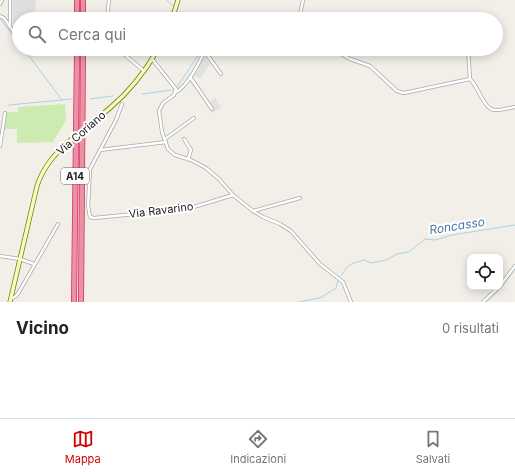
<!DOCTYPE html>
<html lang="it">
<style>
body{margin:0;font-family:Inter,sans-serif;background:#f6f6f6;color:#222}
.controls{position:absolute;right:12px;bottom:12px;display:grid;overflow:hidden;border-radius:8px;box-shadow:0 2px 10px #0003}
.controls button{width:36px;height:36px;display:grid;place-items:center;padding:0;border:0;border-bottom:1px solid #e0e0e0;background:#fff;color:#222;font:20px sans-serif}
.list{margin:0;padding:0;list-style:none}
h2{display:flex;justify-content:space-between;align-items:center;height:52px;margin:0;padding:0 16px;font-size:17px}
h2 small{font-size:13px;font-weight:400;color:#767676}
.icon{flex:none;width:22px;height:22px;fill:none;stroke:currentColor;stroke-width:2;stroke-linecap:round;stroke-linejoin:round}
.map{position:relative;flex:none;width:515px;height:302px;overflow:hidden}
.search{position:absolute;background:#fff;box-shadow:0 2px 10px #0003;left:12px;right:12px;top:12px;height:44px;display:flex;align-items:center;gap:10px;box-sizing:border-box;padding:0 14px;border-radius:22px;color:#767676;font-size:15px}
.sheet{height:116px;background:#fff}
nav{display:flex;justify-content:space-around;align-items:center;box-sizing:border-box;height:56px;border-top:1px solid #e0e0e0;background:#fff;font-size:11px;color:#767676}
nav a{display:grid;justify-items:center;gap:2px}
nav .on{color:#d40000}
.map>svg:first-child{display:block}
.residential{fill:#e0dfdf}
.grass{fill:#cdebb0}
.parking{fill:#e2e2e2}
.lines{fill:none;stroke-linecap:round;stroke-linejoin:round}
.stream{stroke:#aad3df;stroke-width:1}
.street-casing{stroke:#a9a9a9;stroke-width:4}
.secondary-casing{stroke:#707d05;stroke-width:5}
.highway-casing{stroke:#dc2a67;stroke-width:6}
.street{stroke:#fff;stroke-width:2.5}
.secondary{stroke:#f7fabf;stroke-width:3.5}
.highway{stroke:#e892a2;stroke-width:4.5}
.secondary-bridge-casing{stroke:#707d05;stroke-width:5;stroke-linecap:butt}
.secondary-bridge{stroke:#f7fabf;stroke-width:3.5}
.labels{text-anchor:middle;stroke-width:4;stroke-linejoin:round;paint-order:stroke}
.shield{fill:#fff;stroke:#646464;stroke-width:1}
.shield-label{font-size:10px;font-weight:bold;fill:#222}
.street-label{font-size:11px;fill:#222;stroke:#fff}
.water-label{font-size:12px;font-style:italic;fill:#4a7aab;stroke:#fff}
</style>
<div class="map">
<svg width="515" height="302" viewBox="0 0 515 302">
<rect width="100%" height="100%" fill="#f2efe9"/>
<polygon class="residential" points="13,0 36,0 35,13 36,19 19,19 19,36 15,31 13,21 12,7"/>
<polygon class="grass" points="65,104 66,120 53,142 17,143 17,129 4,129 7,112 18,112 18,107"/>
<g class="parking">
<polygon points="204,57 210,64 200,79 192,75"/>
<polygon points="215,98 221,107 212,113 206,104"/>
</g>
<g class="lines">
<g class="stream">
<polyline points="167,0 173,6"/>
<polyline points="180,12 193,19"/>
<polyline points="0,19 19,43"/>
<polyline points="24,49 62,100"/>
<polyline points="177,87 199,54"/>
<polyline points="142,94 172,90"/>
<polyline points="90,99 113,96"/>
<polyline points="9,105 72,99"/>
<polyline points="341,276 347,267 353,263 364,260 371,263 386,260 397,254 409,252 425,239 435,240 452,235 515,225"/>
<polyline points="299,302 320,298 336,288 338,280"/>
<polyline points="486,302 500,289 515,269"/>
</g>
<defs>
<g id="street">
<polyline points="0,4 2,0"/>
<polyline points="0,16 4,18 19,40"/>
<polyline points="107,19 109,0"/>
<polyline points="299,19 303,0"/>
<polyline points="10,25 10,0"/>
<polyline points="26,49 28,52"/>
<polyline points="118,49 144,71"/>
<polyline points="203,49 221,74"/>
<path d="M 332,49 L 350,59 L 370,66 L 397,91 L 404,93 L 470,79 C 479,87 484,111 496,110 C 502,110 509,108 515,107"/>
<polyline points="468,49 470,79"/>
<polyline points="152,59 176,89 174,95 163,103 159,111 162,132 168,149 175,155 191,160 206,168 219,179 233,195 253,211 263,217 280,224 291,231 320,264 343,282 351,302"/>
<polyline points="190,77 212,109"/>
<path d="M 176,92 C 189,85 199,62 206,49"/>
<polyline points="122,104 116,120 90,169 88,206 90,217 94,218 187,209 233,195"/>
<polyline points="165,139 194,118"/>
<polyline points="184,139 191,150 188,159"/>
<polyline points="0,146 5,113"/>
<polyline points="100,150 166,142"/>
<polyline points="253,211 300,198"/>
<polyline points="0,256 20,259 34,264"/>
<polyline points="500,286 515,266"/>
<polyline points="11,299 16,296 19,292 58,224"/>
<polyline points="483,302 499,287"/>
</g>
<g id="secondary">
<polyline points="172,19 178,0"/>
<path d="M 110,108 C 130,91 145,72 158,49"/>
<path d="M 10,302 L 37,186 C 43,168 53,156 67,143"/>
</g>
<g id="highway">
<polyline points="77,19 77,0"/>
<polyline points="83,19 83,0"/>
<polyline points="74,302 77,49"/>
<polyline points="81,302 83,49"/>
</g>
</defs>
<use href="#street" class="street-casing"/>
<use href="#secondary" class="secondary-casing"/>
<use href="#highway" class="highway-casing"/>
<use href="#street" class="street"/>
<use href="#secondary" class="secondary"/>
<use href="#highway" class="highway"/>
<defs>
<polyline id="secondary-bridge" points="67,143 110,108"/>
</defs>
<use href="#secondary-bridge" class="secondary-bridge-casing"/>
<use href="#secondary-bridge" class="secondary-bridge"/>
</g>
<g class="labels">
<rect class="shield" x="61" y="168" width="28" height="16" rx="3"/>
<g class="shield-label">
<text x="75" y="180">A14</text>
</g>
<g class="street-label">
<text transform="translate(81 133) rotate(-41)" y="4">Via Coriano</text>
<text transform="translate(161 210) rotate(-7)" y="4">Via Ravarino</text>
</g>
<g class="water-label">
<text transform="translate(457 226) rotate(-9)" y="4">Roncasso</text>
</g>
</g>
</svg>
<div class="controls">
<button><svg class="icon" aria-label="locate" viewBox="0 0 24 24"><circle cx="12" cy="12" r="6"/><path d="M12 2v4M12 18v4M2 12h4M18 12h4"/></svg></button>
</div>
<div class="search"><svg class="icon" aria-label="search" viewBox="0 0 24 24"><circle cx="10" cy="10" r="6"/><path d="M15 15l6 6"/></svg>Cerca qui</div>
</div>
<section class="sheet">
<h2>Vicino<small>0 risultati</small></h2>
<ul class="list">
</ul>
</section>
<nav>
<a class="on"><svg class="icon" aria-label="map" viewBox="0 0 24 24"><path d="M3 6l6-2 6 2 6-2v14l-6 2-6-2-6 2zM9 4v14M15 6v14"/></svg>Mappa</a>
<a><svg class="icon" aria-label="directions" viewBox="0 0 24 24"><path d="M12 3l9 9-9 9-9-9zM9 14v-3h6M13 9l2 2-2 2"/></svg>Indicazioni</a>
<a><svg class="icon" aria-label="saved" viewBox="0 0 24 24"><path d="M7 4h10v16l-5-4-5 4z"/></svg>Salvati</a>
</nav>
